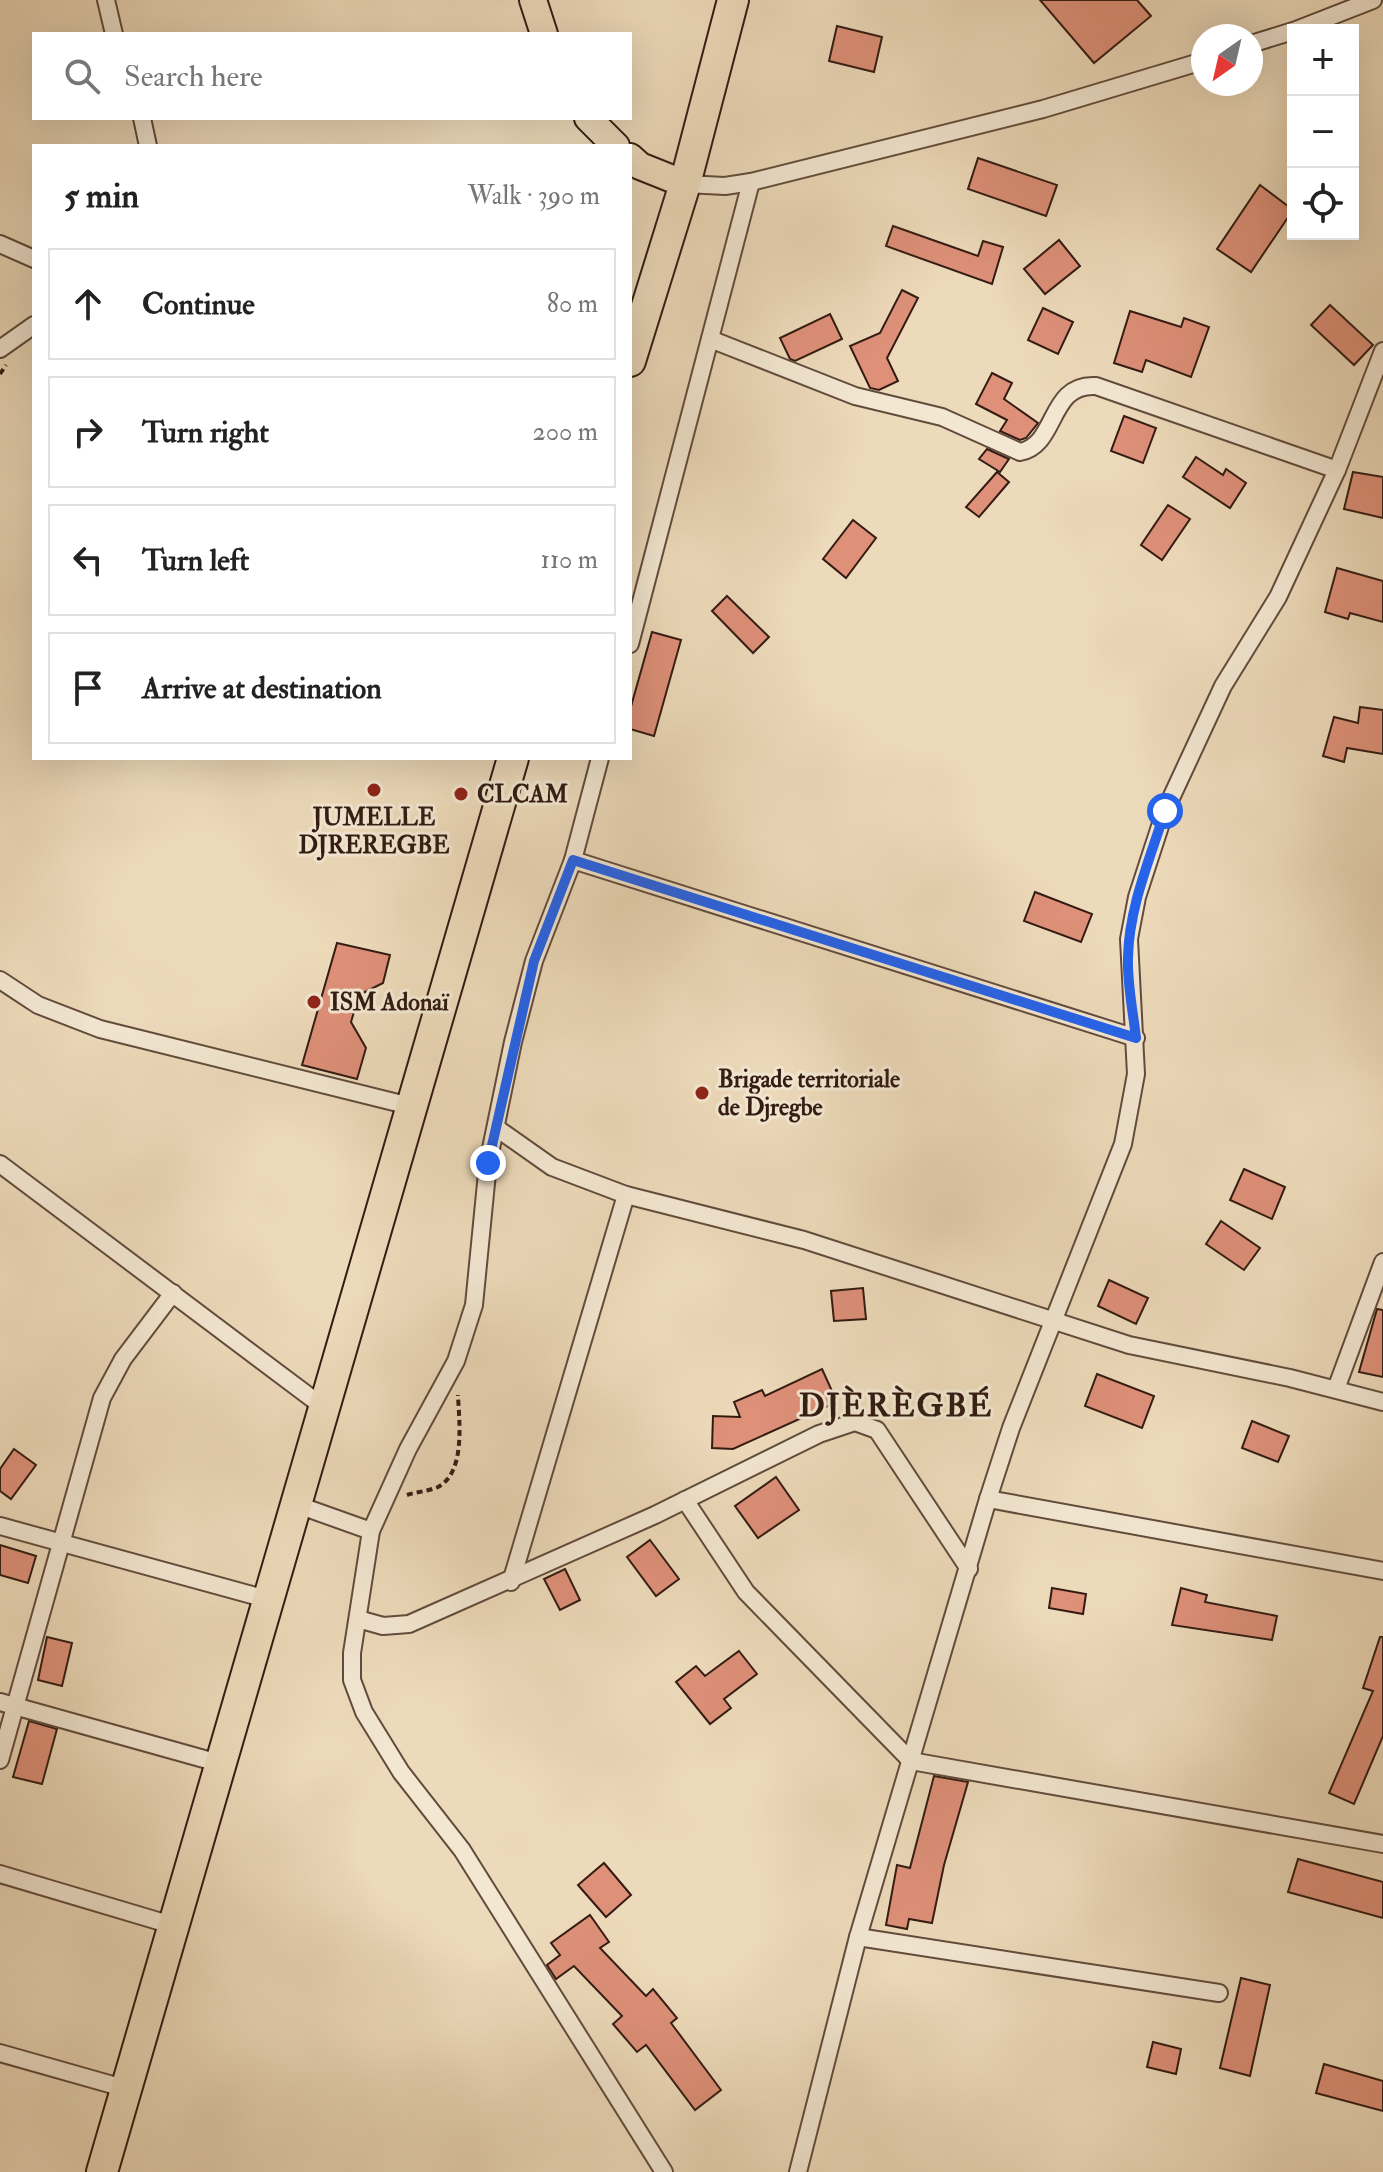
<!DOCTYPE html>
<meta charset="utf-8">
<style>
body{margin:0;font-family:"IM FELL Double Pica",serif;background:#f2f2f2;color:#222}
.controls{position:absolute;right:24px;top:24px;display:grid;overflow:hidden;border-radius:0px;box-shadow:0 8px 32px #0002}
.controls button{width:72px;height:72px;display:grid;place-items:center;padding:0;border:0;border-bottom:2px solid #e0e0e0;background:#fff;color:#222;font:40px sans-serif}
.compass{position:absolute;left:1191px;top:24px;width:72px;height:72px;border-radius:50%;background:#fff;box-shadow:0 8px 32px #0002;rotate:214deg}
.stop{position:absolute;width:24px;height:24px;margin:-18px;border:6px solid #2563eb;border-radius:50%;background:#fff}
.stop.end{background:#2563eb;border-color:#fff;box-shadow:0 2px 8px #0008}
.list{margin:0;padding:0;list-style:none}
h2{display:flex;justify-content:space-between;align-items:center;height:104px;margin:0;padding:0 32px;font-size:34px}
h2 small{font-size:26px;font-weight:400;color:#767676}
.list li{display:grid;grid-template-columns:52px 1fr auto;gap:24px;align-items:center;box-sizing:border-box;height:112px;margin:0 16px 16px;padding:0 16px;border:2px solid #e0e0e0;border-radius:0px}
.list b{display:block;font-size:30px;white-space:nowrap}
.list em{font-size:26px;font-style:normal;color:#767676}
.icon{flex:none;width:44px;height:44px;fill:none;stroke:currentColor;stroke-width:2;stroke-linecap:round;stroke-linejoin:round}
.map{position:relative;flex:none;width:1383px;height:2172px;overflow:hidden}
.search{position:absolute;background:#fff;box-shadow:0 8px 32px #0002;left:32px;top:32px;width:600px;height:88px;display:flex;align-items:center;gap:20px;box-sizing:border-box;padding:0 28px;border-radius:0px;color:#767676;font-size:30px}
.panel{position:absolute;background:#fff;box-shadow:0 8px 32px #0002;left:32px;top:144px;width:600px;height:616px;border-radius:0px}
.map>svg:first-child{display:block}
.building{fill:#de9079;stroke:#331b12;stroke-width:2}
.lines{fill:none;stroke-linecap:round;stroke-linejoin:round}
.street-casing{stroke:#624b3c;stroke-width:20}
.primary-casing{stroke:#331b12;stroke-width:30}
.highway-casing{stroke:#331b12;stroke-width:34}
.path{stroke:#331b12;stroke-width:4;stroke-dasharray:6 4;stroke-linecap:butt}
.street{stroke:#f3e7d2;stroke-width:16}
.primary{stroke:#eddaba;stroke-width:26}
.highway{stroke:#eddaba;stroke-width:30}
.route{stroke:#2563eb;stroke-width:10}
.poi-dot{fill:#8f2418;stroke:#f3e7d2;stroke-width:3}
.labels{text-anchor:middle;stroke-width:6;stroke-linejoin:round;paint-order:stroke}
.poi-label{font-size:24px;font-weight:bold;fill:#331b12;stroke:#f3e7d2;text-anchor:start}
.district-label{font-size:32px;font-weight:bold;letter-spacing:2px;fill:#331b12;stroke:#f3e7d2}
</style>
<div class="map">
<svg width="1383" height="2172" viewBox="0 0 1383 2172">
<rect width="100%" height="100%" fill="#eddaba"/>
<filter id="stains"><feTurbulence type="fractalNoise" baseFrequency=".0025" numOctaves="4"/><feColorMatrix values="0 0 0 0 .2 0 0 0 0 .09 0 0 0 0 .02 0 0 0 .5 -.17"/></filter>
<radialGradient id="worn" r=".72"><stop offset=".6" stop-color="#630" stop-opacity="0"/><stop offset="1" stop-color="#630" stop-opacity=".3"/></radialGradient>
<g class="building">
<polygon points="1040,0 1137,0 1151,16 1094,63"/>
<polygon points="837,26 882,37 874,72 829,61"/>
<polygon points="978,158 1057,185 1046,216 968,189"/>
<polygon points="1260,185 1293,210 1251,272 1217,249"/>
<polygon points="893,226 978,256 983,241 1003,247 992,284 886,246"/>
<polygon points="1059,240 1080,266 1045,294 1024,269"/>
<polygon points="902,290 918,298 887,358 898,381 879,390 870,388 850,346 880,333"/>
<polygon points="1330,305 1373,345 1354,365 1311,325"/>
<polygon points="1043,308 1073,322 1058,354 1028,340"/>
<polygon points="1130,311 1181,327 1184,318 1209,327 1191,377 1146,360 1142,372 1114,363"/>
<polygon points="830,314 842,339 795,361 790,359 780,338"/>
<polygon points="992,373 1012,383 1004,399 1038,423 1026,438 1020,440 1000,431 1007,420 976,404"/>
<polygon points="1124,416 1156,428 1143,463 1111,451"/>
<polygon points="987,449 1009,459 1000,472 979,459"/>
<polygon points="1196,457 1223,475 1226,469 1246,483 1230,508 1183,477"/>
<polygon points="997,472 1009,482 979,517 966,507"/>
<polygon points="1353,472 1383,477 1383,518 1344,509"/>
<polygon points="1168,505 1190,519 1162,560 1141,545"/>
<polygon points="853,520 876,538 846,578 823,559"/>
<polygon points="1337,568 1383,581 1383,622 1350,613 1348,619 1325,612"/>
<polygon points="727,596 769,637 753,653 712,611"/>
<polygon points="652,632 681,640 654,736 630,729 630,710"/>
<polygon points="1360,707 1383,710 1383,754 1347,748 1344,762 1323,756 1334,717 1358,723"/>
<polygon points="1035,892 1092,914 1081,942 1024,921"/>
<polygon points="337,943 390,955 383,983 359,995 351,1022 366,1048 357,1079 302,1065"/>
<polygon points="1244,1169 1285,1187 1272,1219 1230,1200"/>
<polygon points="1221,1221 1260,1248 1244,1270 1206,1244"/>
<polygon points="1109,1280 1148,1298 1136,1324 1098,1306"/>
<polygon points="863,1288 866,1319 834,1321 831,1291"/>
<polygon points="1377,1309 1383,1310 1383,1377 1359,1372"/>
<polygon points="822,1369 837,1402 733,1449 712,1448 713,1416 740,1417 734,1402 762,1390 765,1396"/>
<polygon points="1097,1374 1154,1396 1142,1428 1085,1406"/>
<polygon points="1252,1421 1289,1436 1278,1462 1242,1448"/>
<polygon points="14,1449 36,1465 11,1499 0,1491 0,1469"/>
<polygon points="776,1477 799,1510 758,1538 735,1506"/>
<polygon points="650,1540 679,1579 656,1596 627,1557"/>
<polygon points="0,1545 36,1556 28,1583 0,1575"/>
<polygon points="565,1569 580,1600 560,1610 544,1579"/>
<polygon points="1052,1588 1086,1594 1083,1614 1049,1608"/>
<polygon points="1181,1588 1207,1595 1205,1602 1277,1616 1272,1640 1172,1625"/>
<polygon points="47,1637 72,1643 62,1686 38,1680"/>
<polygon points="1380,1637 1383,1637 1383,1736 1354,1804 1329,1793 1373,1691 1363,1688"/>
<polygon points="739,1651 757,1674 724,1699 731,1708 710,1724 676,1682 696,1666 705,1676"/>
<polygon points="29,1721 57,1729 42,1784 13,1777"/>
<polygon points="934,1776 968,1782 944,1865 932,1923 909,1919 907,1929 886,1925 897,1865 910,1868"/>
<polygon points="1298,1859 1383,1882 1383,1918 1288,1892"/>
<polygon points="604,1863 631,1895 606,1917 578,1885"/>
<polygon points="590,1915 609,1942 600,1948 646,1996 653,1989 677,2018 671,2023 721,2090 695,2110 646,2045 637,2052 613,2024 622,2016 574,1966 556,1979 547,1965 560,1955 551,1943"/>
<polygon points="1241,1978 1270,1985 1250,2076 1220,2068"/>
<polygon points="1153,2042 1181,2049 1176,2074 1147,2067"/>
<polygon points="1324,2064 1383,2081 1383,2111 1316,2093"/>
</g>
<g class="lines">
<defs>
<g id="street">
<polyline points="106,0 114,34"/>
<polyline points="1296,30 1373,0"/>
<polyline points="1251,44 1293,31"/>
<polyline points="142,118 148,146"/>
<polyline points="685,184 725,186 751,182 1043,109 1203,61"/>
<polyline points="0,244 34,259"/>
<path d="M 710,339 L 855,396 L 942,417 L 1020,452 C 1058,445 1048,383 1096,386 L 1337,470"/>
<polyline points="0,349 34,325"/>
<polyline points="630,644 751,182"/>
<polyline points="600,758 573,860 534,961 513,1042 488,1163 474,1305 456,1361 408,1449 371,1531 352,1653 352,1680 364,1712 401,1772 462,1850 664,2172"/>
<polyline points="573,860 1136,1038"/>
<polyline points="0,980 38,1005 100,1029 414,1107"/>
<polyline points="498,1129 552,1167 626,1195 804,1240 1129,1345 1290,1378 1383,1402"/>
<polyline points="0,1164 326,1409"/>
<polyline points="1336,1389 1383,1262"/>
<polyline points="988,1499 1383,1571"/>
<polyline points="685,1500 746,1592 911,1761 1383,1844"/>
<polyline points="298,1505 371,1531"/>
<polyline points="0,1526 270,1600"/>
<polyline points="511,1582 626,1195"/>
<polyline points="358,1619 383,1626 409,1624 655,1515 819,1434 855,1422 877,1430 969,1569"/>
<polyline points="0,1702 222,1764"/>
<polyline points="0,1760 102,1398 123,1359 173,1293"/>
<polyline points="0,1874 175,1926"/>
<polyline points="858,1937 1219,1993"/>
<polyline points="0,2053 127,2089"/>
<polyline points="798,2172 858,1937 988,1499 1011,1428 1123,1144 1136,1074 1129,939 1137,897 1165,811 1223,686 1278,597 1337,470 1383,351"/>
</g>
<g id="primary">
<polyline points="533,0 544,34"/>
<polyline points="588,118 616,146"/>
<polyline points="630,157 640,166 685,184"/>
</g>
<g id="highway">
<polyline points="630,361 685,184 733,0"/>
<polyline points="102,2172 513,758"/>
</g>
</defs>
<use href="#street" class="street-casing"/>
<use href="#primary" class="primary-casing"/>
<use href="#highway" class="highway-casing"/>
<g class="path">
<polyline points="0,374 6,365"/>
<path d="M 407,1495 C 416,1492 429,1491 438,1487 C 466,1472 459,1421 458,1395"/>
</g>
<use href="#street" class="street"/>
<use href="#primary" class="primary"/>
<use href="#highway" class="highway"/>
</g>
<g class="lines">
<path class="route" d="M 488,1163 L 534,961 L 573,860 L 1136,1038 C 1133,1011 1127,984 1128,957 C 1129,907 1150,859 1165,811"/>
</g>
<g class="poi-dot">
<circle cx="374" cy="790" r="8"/>
<circle cx="461" cy="794" r="8"/>
<circle cx="314" cy="1002" r="8"/>
<circle cx="702" cy="1093" r="8"/>
</g>
<g class="labels">
<g class="poi-label">
<text x="477" y="802">CLCAM</text>
<text x="374" y="825" text-anchor="middle">JUMELLE<tspan x="374" dy="28">DJREREGBE</tspan></text>
<text x="330" y="1010">ISM Adonaï</text>
<text x="718" y="1087">Brigade territoriale<tspan x="718" dy="28">de Djregbe</tspan></text>
</g>
<g class="district-label">
<text x="896" y="1416">DJÈRÈGBÉ</text>
</g>
</g>
<rect width="100%" height="100%" filter="url(#stains)"/>
<rect width="100%" height="100%" fill="url(#worn)"/>
</svg>
<div class="controls">
<button>+</button>
<button>−</button>
<button><svg class="icon" aria-label="locate" viewBox="0 0 24 24"><circle cx="12" cy="12" r="6"/><path d="M12 2v4M12 18v4M2 12h4M18 12h4"/></svg></button>
</div>
<svg class="compass" viewBox="-18 -18 36 36"><path d="M0-13l5 13h-10z" fill="#e53935"/><path d="M0 13l5-13h-10z" fill="#767676"/></svg>
<div class="stop" style="left:1165px;top:811px"></div>
<div class="stop end" style="left:488px;top:1163px"></div>
<div class="search"><svg class="icon" aria-label="search" viewBox="0 0 24 24"><circle cx="10" cy="10" r="6"/><path d="M15 15l6 6"/></svg>Search here</div>
<section class="panel">
<h2>5 min<small>Walk · 390 m</small></h2>
<ul class="list">
<li><svg class="icon" aria-label="ahead" viewBox="0 0 24 24"><path d="M12 20V5M6 11l6-6 6 6"/></svg><div><b>Continue</b></div><em>80 m</em></li>
<li><svg class="icon" aria-label="right" viewBox="0 0 24 24"><path d="M7 20v-9h11M14 6l5 5-5 5"/></svg><div><b>Turn right</b></div><em>200 m</em></li>
<li><svg class="icon" aria-label="left" viewBox="0 0 24 24"><path d="M17 20v-9H6M10 6l-5 5 5 5"/></svg><div><b>Turn left</b></div><em>110 m</em></li>
<li><svg class="icon" aria-label="arrive" viewBox="0 0 24 24"><path d="M6 21V4h12l-3 4 3 4H6"/></svg><div><b>Arrive at destination</b></div></li>
</ul>
</section>
</div>
